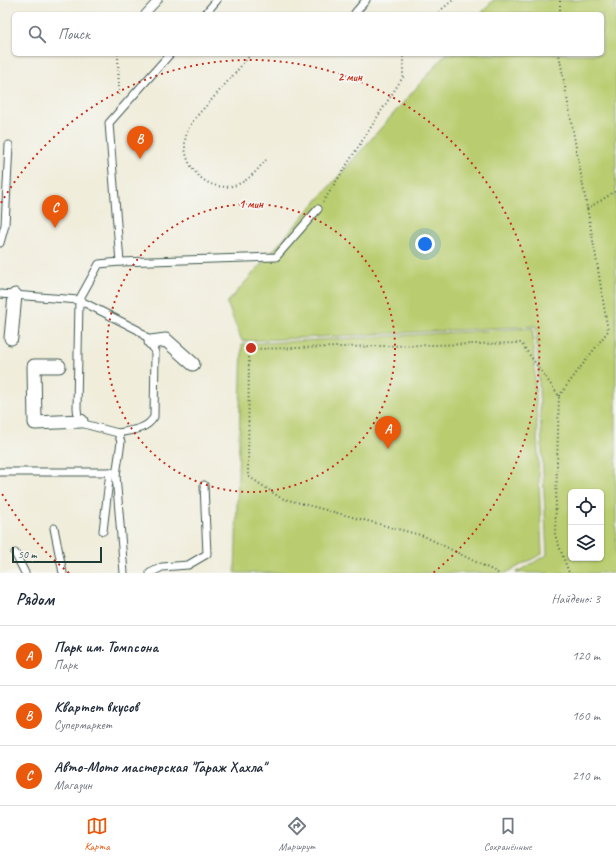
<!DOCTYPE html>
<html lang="ru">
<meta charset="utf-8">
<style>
body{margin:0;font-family:Caveat,sans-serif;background:#f6f6f7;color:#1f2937}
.controls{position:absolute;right:12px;bottom:12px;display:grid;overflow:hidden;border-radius:6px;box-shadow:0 1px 3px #0004}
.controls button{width:36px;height:36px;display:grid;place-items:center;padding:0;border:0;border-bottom:1px solid #e0e1e3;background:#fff;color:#1f2937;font:20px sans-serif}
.scale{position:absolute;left:12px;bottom:10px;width:90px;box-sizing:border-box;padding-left:4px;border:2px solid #1f3d34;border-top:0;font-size:11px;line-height:14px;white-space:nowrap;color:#1f3d34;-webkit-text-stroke:3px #f6f6f2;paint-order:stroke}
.you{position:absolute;left:425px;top:244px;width:14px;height:14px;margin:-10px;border:3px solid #fff;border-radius:50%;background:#1a73e8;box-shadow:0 0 0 6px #1a73e833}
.badge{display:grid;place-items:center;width:26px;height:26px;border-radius:50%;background:#ea580c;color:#fff;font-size:13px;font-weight:700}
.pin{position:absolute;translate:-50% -33px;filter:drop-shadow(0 1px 2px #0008)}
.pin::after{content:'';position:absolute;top:21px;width:14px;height:12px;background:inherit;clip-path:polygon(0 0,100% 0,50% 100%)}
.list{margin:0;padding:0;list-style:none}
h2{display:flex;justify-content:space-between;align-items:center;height:52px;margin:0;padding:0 16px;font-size:17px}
h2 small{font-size:13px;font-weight:400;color:#747a83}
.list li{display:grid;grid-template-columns:26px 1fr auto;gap:12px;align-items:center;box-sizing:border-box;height:60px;padding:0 16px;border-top:1px solid #e0e1e3}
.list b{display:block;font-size:15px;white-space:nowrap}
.list p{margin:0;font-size:13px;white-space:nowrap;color:#747a83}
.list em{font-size:13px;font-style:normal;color:#747a83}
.icon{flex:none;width:22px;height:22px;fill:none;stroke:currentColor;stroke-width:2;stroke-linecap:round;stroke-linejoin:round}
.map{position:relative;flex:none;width:616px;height:573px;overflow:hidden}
.search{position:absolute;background:#fff;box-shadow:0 1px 3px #0004;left:12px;right:12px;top:12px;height:44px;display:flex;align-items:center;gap:10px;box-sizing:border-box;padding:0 14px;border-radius:6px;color:#747a83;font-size:15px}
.sheet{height:232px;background:#fff}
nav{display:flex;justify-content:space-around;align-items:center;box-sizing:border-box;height:56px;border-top:1px solid #e0e1e3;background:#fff;font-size:11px;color:#747a83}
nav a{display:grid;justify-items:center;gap:2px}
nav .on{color:#ea580c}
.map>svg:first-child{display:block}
.green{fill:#b9cd70;stroke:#6c8552;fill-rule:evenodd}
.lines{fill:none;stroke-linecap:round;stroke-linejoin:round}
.lane-casing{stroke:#3e574d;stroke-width:9}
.street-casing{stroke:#3e574d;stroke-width:15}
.path{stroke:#3e574d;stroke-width:2;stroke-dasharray:1 3;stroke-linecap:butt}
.lane{stroke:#fff;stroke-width:7}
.street{stroke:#fff;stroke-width:13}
.ring{fill:none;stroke:#c8321e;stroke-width:2;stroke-dasharray:2 4}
.centre{fill:#c8321e;stroke:#f6f6f2;stroke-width:2}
.ring-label{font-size:12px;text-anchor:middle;font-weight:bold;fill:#c8321e;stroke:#f6f6f2;stroke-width:4;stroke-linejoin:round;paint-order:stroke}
</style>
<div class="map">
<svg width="616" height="573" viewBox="0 0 616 573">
<rect width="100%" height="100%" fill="#f6f6f2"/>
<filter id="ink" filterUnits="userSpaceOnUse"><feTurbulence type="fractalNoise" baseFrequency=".025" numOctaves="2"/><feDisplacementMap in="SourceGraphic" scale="8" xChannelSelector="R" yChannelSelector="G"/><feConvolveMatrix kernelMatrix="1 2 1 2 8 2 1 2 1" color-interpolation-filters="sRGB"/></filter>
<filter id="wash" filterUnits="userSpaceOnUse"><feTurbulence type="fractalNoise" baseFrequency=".012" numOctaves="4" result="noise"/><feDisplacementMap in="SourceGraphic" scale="16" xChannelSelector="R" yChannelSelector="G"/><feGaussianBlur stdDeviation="0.9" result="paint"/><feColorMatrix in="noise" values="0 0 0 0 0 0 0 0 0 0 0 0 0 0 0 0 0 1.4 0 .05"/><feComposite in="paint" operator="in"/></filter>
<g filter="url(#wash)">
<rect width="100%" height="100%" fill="#f0eddb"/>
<g class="green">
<path d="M 493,0 L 616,0 L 616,573 L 515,573 L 547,555 L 536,326 L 242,341 L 227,303 L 446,54 L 602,54 L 602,14 L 481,14 ZM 571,492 L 601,492 L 601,558 L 571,558 Z"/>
<polygon points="533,328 542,554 506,573 235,573 242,344"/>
</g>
</g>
<g filter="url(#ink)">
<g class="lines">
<defs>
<g id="lane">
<polyline points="355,13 366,0"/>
<polyline points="145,14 158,0"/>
<polyline points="205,14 217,0"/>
<polyline points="0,243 5,225 9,145"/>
<polyline points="120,262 276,257 318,209"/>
<polyline points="0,294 79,300 77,408 78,417 84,424 118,433 121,442 116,475"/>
<path d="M 118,433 C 132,430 146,430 154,417 L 155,353 L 151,342 L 138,330 L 79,300 L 99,264 L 120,262 L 109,123 L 170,54"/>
<polyline points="0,472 110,472 116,475 124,573"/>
<polyline points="54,528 63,573"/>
<polyline points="103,531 110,472"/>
<polyline points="15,553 25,573"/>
<polyline points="150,573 162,567 188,565 207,554 204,485"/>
</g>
<g id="street">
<polyline points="11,338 15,295"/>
<polyline points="151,342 166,340 193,364"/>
<polyline points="59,366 34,366 35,423 81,421"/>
</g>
</defs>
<use href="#lane" class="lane-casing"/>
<use href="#street" class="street-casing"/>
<g class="path">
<polyline points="436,14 453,0"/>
<polyline points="560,14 560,0"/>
<polyline points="118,54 119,98"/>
<path d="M 251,54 C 237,71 222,88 207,105 C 201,111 190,123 187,132 C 177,161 205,195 236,185 C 250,180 257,170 266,160"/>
<polyline points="323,202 403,77 403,54"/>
<polyline points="587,209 616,191"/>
<polyline points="559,396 608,331 596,257 559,54"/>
<polyline points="498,573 424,536 281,498 248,476 249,349 521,343 559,396 555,535 569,573"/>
</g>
<use href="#lane" class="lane"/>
<use href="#street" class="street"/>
</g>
</g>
<g class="ring">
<circle cx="251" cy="348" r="144"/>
<path d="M69 573A289 289 0 0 1 1 492M1 203A289 289 0 1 1 433 573"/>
</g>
<circle cx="251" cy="348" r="6" class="centre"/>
<g class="ring-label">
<text x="350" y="81">2 мин</text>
<text x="251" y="208">1 мин</text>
</g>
</svg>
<div class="controls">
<button><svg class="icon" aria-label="locate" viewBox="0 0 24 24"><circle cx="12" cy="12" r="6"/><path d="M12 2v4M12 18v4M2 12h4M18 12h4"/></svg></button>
<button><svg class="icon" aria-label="layers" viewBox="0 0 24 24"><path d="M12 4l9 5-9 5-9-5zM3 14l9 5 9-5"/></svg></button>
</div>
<div class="scale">50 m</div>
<div class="you"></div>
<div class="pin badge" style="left:388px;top:449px">A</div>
<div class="pin badge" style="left:140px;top:159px">B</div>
<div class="pin badge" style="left:55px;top:228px">C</div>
<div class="search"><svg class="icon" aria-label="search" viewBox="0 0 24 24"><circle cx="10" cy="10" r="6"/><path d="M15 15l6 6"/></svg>Поиск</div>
</div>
<section class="sheet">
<h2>Рядом<small>Найдено: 3</small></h2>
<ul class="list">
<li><span class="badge">A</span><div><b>Парк им. Томпсона</b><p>Парк</p></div><em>120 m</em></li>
<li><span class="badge">B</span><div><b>Квартет вкусов</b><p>Супермаркет</p></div><em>160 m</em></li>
<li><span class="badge">C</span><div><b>Авто-Мото мастерская &quot;Гараж Хахла&quot;</b><p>Магазин</p></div><em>210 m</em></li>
</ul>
</section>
<nav>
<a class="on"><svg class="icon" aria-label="map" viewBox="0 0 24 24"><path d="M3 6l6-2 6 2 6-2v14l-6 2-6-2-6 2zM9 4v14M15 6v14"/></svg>Карта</a>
<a><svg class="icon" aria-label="directions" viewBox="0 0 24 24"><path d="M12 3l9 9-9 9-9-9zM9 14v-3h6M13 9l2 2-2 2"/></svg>Маршрут</a>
<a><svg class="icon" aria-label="saved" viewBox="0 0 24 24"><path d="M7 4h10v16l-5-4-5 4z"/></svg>Сохранённые</a>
</nav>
